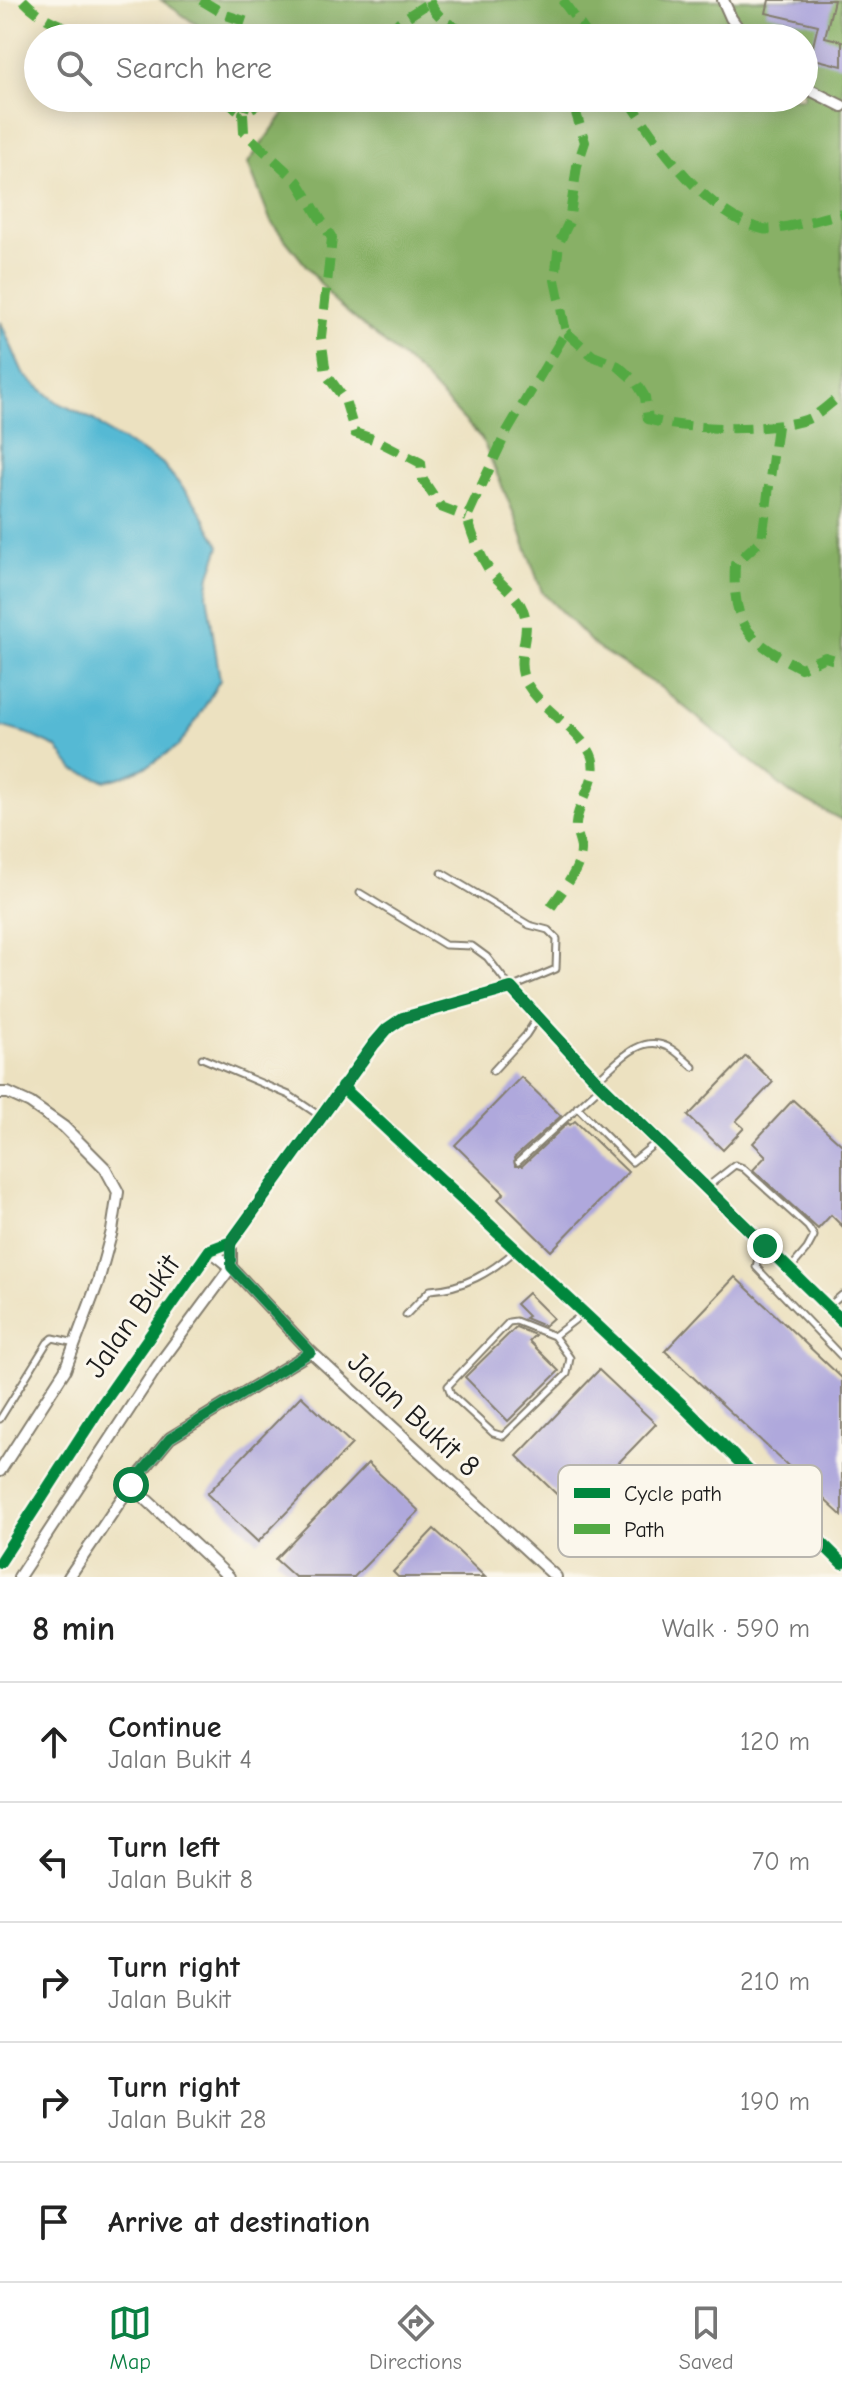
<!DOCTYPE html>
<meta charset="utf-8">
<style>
body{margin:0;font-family:"Comic Neue",sans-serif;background:#f2f2f2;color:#222}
.stop{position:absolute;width:24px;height:24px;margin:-18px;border:6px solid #0b8043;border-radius:50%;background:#fff}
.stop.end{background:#0b8043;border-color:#fff;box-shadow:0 2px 8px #0008}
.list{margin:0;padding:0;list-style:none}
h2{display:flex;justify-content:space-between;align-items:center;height:104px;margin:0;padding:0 32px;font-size:34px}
h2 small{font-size:26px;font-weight:400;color:#767676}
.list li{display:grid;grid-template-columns:52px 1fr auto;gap:24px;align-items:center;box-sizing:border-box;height:120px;padding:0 32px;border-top:2px solid #e0e0e0}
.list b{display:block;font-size:30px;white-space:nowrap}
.list p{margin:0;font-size:26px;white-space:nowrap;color:#767676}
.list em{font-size:26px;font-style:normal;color:#767676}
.icon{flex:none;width:44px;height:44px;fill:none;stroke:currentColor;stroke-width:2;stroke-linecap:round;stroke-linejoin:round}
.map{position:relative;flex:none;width:842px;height:1577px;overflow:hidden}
.search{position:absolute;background:#fff;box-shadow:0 4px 20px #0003;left:24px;right:24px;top:24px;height:88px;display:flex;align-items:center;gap:20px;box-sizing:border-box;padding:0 28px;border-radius:44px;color:#767676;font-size:30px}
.sheet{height:704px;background:#fff}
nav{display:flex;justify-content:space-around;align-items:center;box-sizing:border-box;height:112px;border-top:2px solid #e0e0e0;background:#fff;font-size:22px;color:#767676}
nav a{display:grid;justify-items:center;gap:4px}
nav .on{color:#0b8043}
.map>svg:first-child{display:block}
.forest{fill:#88b066;stroke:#526641;stroke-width:2}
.water{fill:#55b9d4;stroke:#386a78;stroke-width:2}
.building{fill:#afa8dc}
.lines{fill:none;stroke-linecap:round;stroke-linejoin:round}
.lane-casing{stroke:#847e6e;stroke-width:9}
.street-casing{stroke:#847e6e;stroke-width:14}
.lane{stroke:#fff;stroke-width:5}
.street{stroke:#fff;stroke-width:10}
.quiet{stroke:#52a943;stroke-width:10;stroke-dasharray:20 10;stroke-linecap:butt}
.cycleway-casing{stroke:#fbf7ec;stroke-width:17}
.cycleway{stroke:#00873e;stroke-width:12}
.route{stroke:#0b8043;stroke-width:10}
.labels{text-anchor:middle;stroke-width:6;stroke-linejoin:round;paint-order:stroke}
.street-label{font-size:30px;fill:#1c1c1c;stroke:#fbf7ec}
.key{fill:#fbf7ec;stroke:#b8b5ae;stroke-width:2}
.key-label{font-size:22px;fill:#1c1c1c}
</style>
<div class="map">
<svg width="842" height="1577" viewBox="0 0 842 1577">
<rect width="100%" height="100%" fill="#fbf7ec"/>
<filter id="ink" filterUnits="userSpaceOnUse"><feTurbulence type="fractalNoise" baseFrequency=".0125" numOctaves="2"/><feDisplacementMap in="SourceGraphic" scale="16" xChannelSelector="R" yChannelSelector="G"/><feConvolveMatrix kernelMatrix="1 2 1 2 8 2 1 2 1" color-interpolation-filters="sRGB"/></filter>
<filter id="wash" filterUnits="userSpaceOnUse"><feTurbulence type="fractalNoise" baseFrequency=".006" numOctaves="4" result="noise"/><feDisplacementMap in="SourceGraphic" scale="32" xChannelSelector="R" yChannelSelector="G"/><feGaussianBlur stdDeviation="1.8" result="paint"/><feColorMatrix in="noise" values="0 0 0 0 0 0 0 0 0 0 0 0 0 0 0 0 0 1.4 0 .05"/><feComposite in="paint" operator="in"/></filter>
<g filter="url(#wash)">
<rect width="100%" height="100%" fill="#ece1c0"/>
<polygon class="forest" points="161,0 842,0 842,820 790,793 660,687 596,647 542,592 514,514 482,439 418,371 336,303 271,222 248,163 295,98 804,98 804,38 216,38"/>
<polygon class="water" points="0,321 24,375 57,402 94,420 111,434 162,463 196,504 220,546 210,575 207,594 220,680 196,721 178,746 148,766 125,776 106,781 74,770 56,747 28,734 0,726"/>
<g id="blocks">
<g class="building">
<polygon points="769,0 834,0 825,37 842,41 842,66 810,58 818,25 766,13"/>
<polygon points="746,1056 773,1082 736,1121 744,1128 723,1150 688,1116"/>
<polygon points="521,1077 561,1116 514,1158 515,1166 522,1166 568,1123 570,1125 575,1121 628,1172 551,1251 498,1199 504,1193 455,1145"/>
<polygon points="793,1100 842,1145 842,1226 831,1215 818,1229 753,1170 766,1156 753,1143"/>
<polygon points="735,1277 842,1378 842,1516 665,1351"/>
<polygon points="528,1293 553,1318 544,1326 525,1318 528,1316 516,1304"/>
<polygon points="516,1327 535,1335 529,1341 559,1371 508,1421 465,1377"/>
<polygon points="599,1370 656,1424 573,1510 517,1456"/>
<polygon points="301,1396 352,1444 258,1542 207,1494"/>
<polygon points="368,1463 419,1511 354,1577 295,1577 275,1559"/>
<polygon points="434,1529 459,1552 485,1577 398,1577 393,1572"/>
</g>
</g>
</g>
<g filter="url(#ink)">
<use href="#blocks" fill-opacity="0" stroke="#847e6e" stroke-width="2"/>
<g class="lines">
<defs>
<g id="lane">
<polyline points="360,893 445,945 472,946 487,957 511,988 556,969 557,939 548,930 529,925 442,873"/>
<polyline points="202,1058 289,1095 320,1116"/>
<polyline points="493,1071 526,1035 537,1018"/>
<path d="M 597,1080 C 617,1063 640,1033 668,1047 C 677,1051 686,1061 693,1067"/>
<polyline points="577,1107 632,1162 658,1141"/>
<polyline points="518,1162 601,1086"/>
<polyline points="707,1187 735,1165 743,1168 808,1227 814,1236 807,1249 789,1270"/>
<polyline points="765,1247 759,1254 756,1267 842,1357"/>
<polyline points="828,1307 842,1295"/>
<path d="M 406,1315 L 430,1290 C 464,1288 490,1273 516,1250"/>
<polygon points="516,1321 554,1336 570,1358 567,1374 503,1436 493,1433 451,1394 448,1386 509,1322"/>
<polyline points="554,1336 584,1313"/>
<polyline points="0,1419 47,1343 53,1338 75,1343"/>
</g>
<g id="street">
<polyline points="723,0 731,18 745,38"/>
<polyline points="804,87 842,106"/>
<polyline points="342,1087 681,1404 842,1563"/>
<polyline points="0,1093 8,1093 30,1103 64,1127 105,1168 118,1192 112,1231 98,1282 65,1370 0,1471"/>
<polyline points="210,1250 231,1267 311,1352 556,1577"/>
<polyline points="131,1485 229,1577"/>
<polyline points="0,1562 99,1409 210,1250 231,1242 374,1044 387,1029 403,1018 511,988 597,1081 842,1321"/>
<polyline points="19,1577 157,1367 231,1267 231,1242"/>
<polyline points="69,1577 131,1485 170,1438 311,1352"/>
</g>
</defs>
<use href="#lane" class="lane-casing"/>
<use href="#street" class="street-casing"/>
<use href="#lane" class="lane"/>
<use href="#street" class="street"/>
<g class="quiet">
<path d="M 23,0 C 48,26 68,27 101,38"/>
<polyline points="201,0 226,15 247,22 251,38"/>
<path d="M 429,0 C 439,24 463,33 487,38"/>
<polyline points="562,0 590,38"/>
<polyline points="389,38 399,22 430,2"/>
<polyline points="221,98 243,113 248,98"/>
<polyline points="269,98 243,113 244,132 298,182 332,238 321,337 323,352 326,374 345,400 355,433 376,440 421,463 423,480 441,507 467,517"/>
<path d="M 628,98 C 656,143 708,217 763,229 C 776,232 826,217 842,213"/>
<path d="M 566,332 L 593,356 L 618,366 L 636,382 L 645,397 L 648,419 C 680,430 782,433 812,417 C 822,412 832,401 842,395"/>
<path d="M 777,426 L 762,539 L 735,564 C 732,626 748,641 801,668 L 825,657 L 842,662"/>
<path d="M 551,907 C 562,891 582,868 581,848 C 580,840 575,831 576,824 C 578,799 605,774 588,749 C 570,723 541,709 526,682 C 513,659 533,634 523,610 C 517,594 497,582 488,568 C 478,552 472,534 467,517 L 506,433 L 566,332 L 555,280 L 559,243 L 569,222 L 577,166 L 585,142 L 575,110 L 566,98"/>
</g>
<defs>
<g id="cycleway">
<polyline points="342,1087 681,1404 842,1563"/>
<polyline points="0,1562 99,1409 210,1250 231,1242 374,1044 387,1029 403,1018 511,988 597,1081 842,1321"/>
</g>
</defs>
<use href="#cycleway" class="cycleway-casing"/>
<use href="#cycleway" class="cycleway"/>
</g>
</g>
<g class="lines" filter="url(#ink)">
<polyline class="route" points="131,1485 170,1438 311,1352 231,1267 231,1242 374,1044 387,1029 403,1018 511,988 597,1081 765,1246"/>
</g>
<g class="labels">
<g class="street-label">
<text transform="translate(132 1316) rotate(-55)" y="10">Jalan Bukit</text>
<text transform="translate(414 1414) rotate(43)" y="10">Jalan Bukit 8</text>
</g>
</g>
<rect x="558" y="1465" width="264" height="92" rx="12" class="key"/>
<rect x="574" y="1488" width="36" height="10" fill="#00873e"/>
<rect x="574" y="1524" width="36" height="10" fill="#52a943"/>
<g class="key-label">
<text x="624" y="1501">Cycle path</text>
<text x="624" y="1537">Path</text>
</g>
</svg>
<div class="stop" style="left:131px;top:1485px"></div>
<div class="stop end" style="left:765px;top:1246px"></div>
<div class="search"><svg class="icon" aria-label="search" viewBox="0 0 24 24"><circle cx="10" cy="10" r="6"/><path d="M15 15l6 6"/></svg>Search here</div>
</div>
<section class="sheet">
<h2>8 min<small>Walk · 590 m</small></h2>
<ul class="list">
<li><svg class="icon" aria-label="ahead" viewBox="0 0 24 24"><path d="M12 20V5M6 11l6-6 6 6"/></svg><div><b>Continue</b><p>Jalan Bukit 4</p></div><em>120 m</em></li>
<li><svg class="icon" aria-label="left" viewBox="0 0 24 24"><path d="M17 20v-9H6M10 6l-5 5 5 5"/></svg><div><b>Turn left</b><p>Jalan Bukit 8</p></div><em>70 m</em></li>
<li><svg class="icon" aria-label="right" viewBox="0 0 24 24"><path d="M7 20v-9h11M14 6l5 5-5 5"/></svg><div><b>Turn right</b><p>Jalan Bukit</p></div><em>210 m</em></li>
<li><svg class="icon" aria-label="right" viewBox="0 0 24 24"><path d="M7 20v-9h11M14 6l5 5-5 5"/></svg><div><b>Turn right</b><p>Jalan Bukit 28</p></div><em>190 m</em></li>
<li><svg class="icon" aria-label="arrive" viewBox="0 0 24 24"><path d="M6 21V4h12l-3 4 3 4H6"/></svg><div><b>Arrive at destination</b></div></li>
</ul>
</section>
<nav>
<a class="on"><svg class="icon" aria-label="map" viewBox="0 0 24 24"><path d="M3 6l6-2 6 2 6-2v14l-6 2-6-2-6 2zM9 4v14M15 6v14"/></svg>Map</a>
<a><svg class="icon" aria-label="directions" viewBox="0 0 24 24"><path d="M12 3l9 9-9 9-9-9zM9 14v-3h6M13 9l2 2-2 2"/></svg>Directions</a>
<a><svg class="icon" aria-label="saved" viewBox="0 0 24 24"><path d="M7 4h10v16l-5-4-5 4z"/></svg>Saved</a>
</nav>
